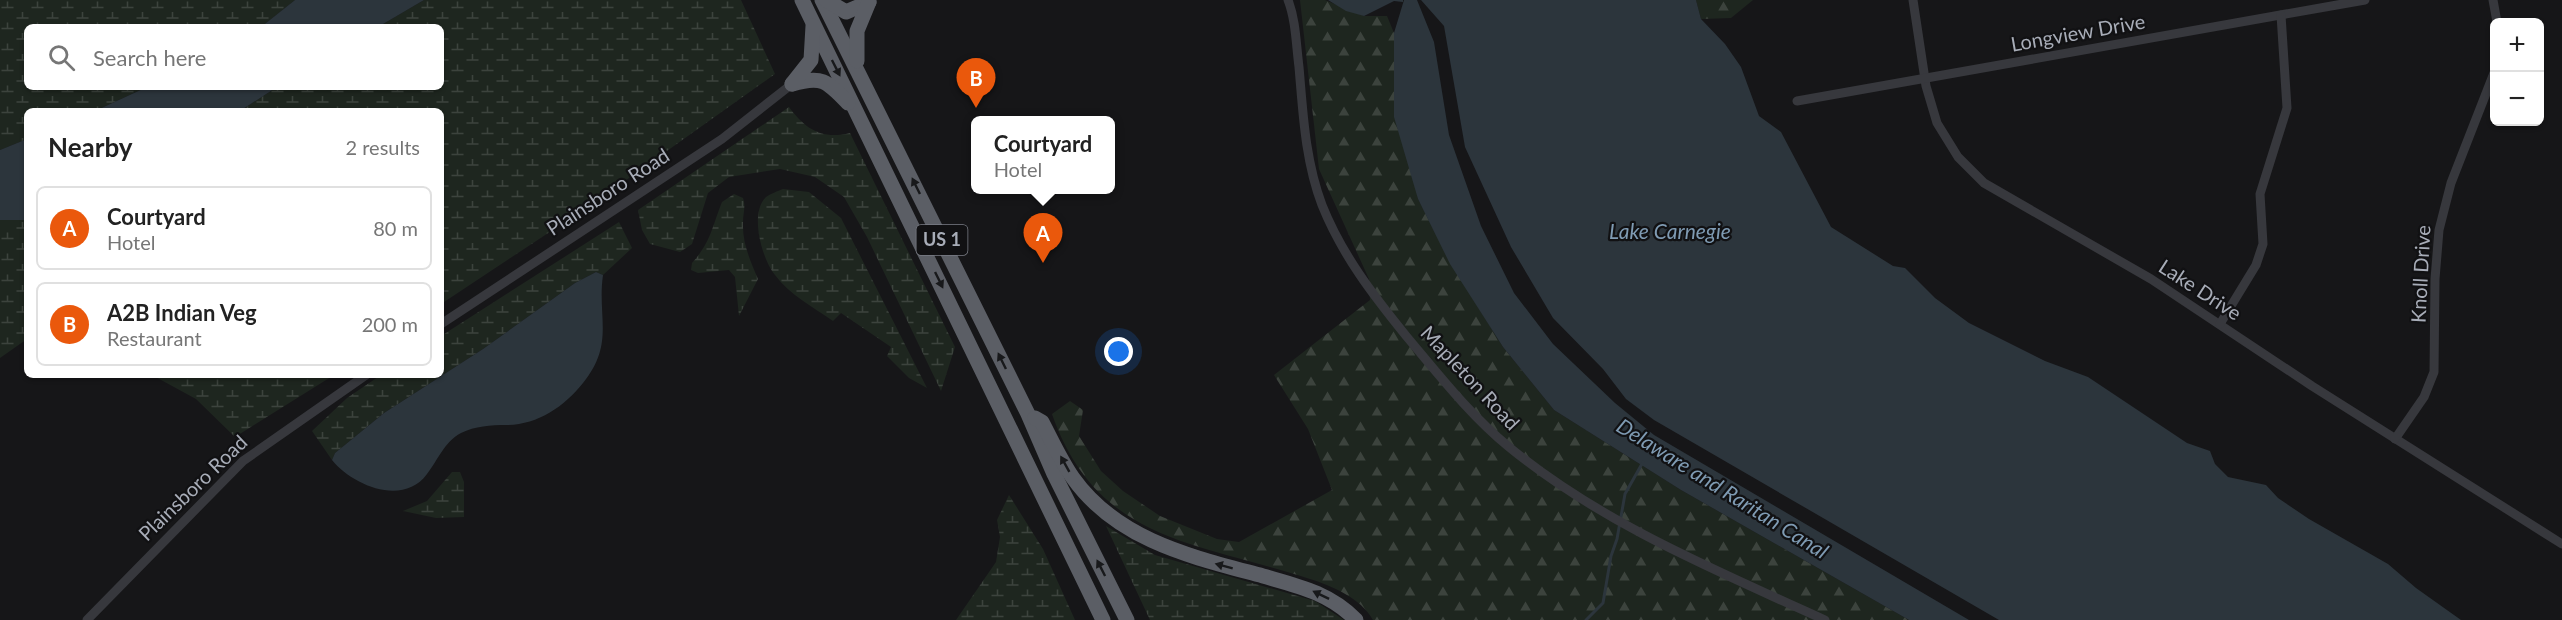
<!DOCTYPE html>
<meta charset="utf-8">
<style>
body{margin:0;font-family:Lato,sans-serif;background:#f6f6f6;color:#222}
.controls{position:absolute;right:18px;top:18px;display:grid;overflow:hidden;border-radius:9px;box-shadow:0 2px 4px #0004}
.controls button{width:54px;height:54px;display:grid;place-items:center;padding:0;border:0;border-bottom:2px solid #e0e0e0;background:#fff;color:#222;font:30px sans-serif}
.you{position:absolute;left:1119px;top:352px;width:21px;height:21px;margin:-15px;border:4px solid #fff;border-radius:50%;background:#1a73e8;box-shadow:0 0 0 9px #1a73e833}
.badge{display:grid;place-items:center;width:39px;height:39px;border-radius:50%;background:#ea580c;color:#fff;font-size:20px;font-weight:700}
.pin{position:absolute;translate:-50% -50px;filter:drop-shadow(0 2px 3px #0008)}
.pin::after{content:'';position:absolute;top:32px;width:21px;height:18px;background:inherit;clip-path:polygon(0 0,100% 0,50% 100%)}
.popup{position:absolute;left:971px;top:116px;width:144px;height:78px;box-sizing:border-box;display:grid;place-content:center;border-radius:9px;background:#fff;filter:drop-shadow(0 2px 4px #0005);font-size:20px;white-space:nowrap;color:#767676}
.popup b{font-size:22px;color:#222}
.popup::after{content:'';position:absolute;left:50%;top:100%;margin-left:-12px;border:12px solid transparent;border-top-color:#fff}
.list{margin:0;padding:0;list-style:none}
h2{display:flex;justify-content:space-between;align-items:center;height:78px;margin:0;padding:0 24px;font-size:26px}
h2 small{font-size:20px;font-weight:400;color:#767676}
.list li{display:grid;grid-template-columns:39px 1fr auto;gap:18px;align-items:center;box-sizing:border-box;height:84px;margin:0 12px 12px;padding:0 12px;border:2px solid #e0e0e0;border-radius:9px}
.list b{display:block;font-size:22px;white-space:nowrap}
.list p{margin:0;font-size:20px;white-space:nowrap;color:#767676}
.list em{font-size:20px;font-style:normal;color:#767676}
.icon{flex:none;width:33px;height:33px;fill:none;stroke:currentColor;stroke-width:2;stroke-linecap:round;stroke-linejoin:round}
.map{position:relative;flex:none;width:2562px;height:620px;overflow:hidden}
.search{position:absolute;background:#fff;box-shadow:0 2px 4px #0004;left:24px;top:24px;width:420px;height:66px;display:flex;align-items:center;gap:15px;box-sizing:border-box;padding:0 21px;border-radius:9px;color:#767676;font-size:22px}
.panel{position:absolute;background:#fff;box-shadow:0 2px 4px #0004;left:24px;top:108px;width:420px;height:270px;border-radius:9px}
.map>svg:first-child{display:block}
.forest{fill:url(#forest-firs)}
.wetland{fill:url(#wetland-marsh)}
.water{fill:#2c353c}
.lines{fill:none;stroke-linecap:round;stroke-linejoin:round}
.stream{stroke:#2c353c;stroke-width:3}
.minor{stroke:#37383d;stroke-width:9}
.trunk{stroke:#5b5e65;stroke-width:15}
.oneway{fill:#18191b}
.labels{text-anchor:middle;stroke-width:4.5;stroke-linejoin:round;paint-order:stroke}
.shield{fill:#111113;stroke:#7b7e86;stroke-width:1.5}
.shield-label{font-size:18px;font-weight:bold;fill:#a8adb8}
.street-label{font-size:20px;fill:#a8adb8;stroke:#111113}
.water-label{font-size:21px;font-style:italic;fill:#7f9bb3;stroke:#111113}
</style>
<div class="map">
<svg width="2562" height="620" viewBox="0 0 2562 620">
<defs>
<pattern id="forest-firs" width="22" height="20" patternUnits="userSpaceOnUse" patternTransform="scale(1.5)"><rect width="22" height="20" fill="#1e261f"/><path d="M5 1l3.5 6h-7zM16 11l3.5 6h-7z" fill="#3c433d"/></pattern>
<pattern id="wetland-marsh" width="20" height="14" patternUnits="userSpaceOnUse" patternTransform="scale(1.5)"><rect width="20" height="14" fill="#1e261f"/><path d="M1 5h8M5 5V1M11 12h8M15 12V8" fill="none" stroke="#3c433d"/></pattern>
</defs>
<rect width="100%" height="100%" fill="#161618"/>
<g class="forest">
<path d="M 1300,0 L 1325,0 L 1364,16 L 1387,16 L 1394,33 L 1394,51 L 1418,199 L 1451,264 L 1503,347 L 1554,410 L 1681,490 L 1909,620 L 1373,620 C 1361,598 1332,586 1310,579 C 1199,542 1097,543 1052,414 L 1070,401 L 1083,410 L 1079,436 L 1101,471 L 1123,491 L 1160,516 L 1217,539 L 1239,542 L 1332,490 L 1308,429 L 1274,375 L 1370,300 L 1369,279 L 1319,169 Z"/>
<polygon points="1696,0 1753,0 1731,18 1701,19"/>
</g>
<g class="wetland">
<polygon points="0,0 295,0 261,27 27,27 27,87 147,87 95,111 27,111 27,139 0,150"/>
<polygon points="424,0 741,0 775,74 601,198 441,304 441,111 240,111 277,87 441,87 441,27 378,27"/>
<path d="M 789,107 C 805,129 822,140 850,133 L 955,347 L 941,391 L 867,237 L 844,197 L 815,177 L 780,169 L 729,177 L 708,193 L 692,244 L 680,252 L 650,244 L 642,230 L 638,210 Z"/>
<path d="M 783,189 L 809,192 L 841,218 L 927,388 L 909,378 L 887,356 L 891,347 L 841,313 L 833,321 C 813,307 790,295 775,275 C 762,259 749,213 766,197 C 770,194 778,191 783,189 Z"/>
<path d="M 734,194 L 743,198 C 746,207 743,213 743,222 C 742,243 750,260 758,279 L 739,316 L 735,277 L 729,270 L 698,273 L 691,270 L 692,263 C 711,242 712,227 722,202 Z"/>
<polygon points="4,219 27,220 27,339 0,358 0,220"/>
<polygon points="619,222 632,248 603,275 596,272 575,283 483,349 384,413 335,453 332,460 312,431 347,398 381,375 441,375 441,336"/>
<polygon points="152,375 334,375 235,437 196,399"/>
<polygon points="452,472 460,472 464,482 464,517 436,518 403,511 427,501"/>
<polygon points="1009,495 1043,549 1075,620 956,620 996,562 1000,537 997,520"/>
<polygon points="1106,526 1155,555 1315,601 1344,620 1150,620"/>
</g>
<g class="water">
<polygon points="295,0 424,0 378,27 261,27"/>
<polygon points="1328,0 1403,0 1403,2 1394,1 1364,16 1346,11"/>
<polygon points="1404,0 1417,0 1434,42 1449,135 1481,226 1514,293 1553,344 1615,403 1654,435 1969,620 1909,620 1681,490 1554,410 1503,347 1450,264 1418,199 1394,117 1394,33"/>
<polygon points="1421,0 1696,0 1701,19 1725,44 1741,67 1759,116 1781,132 1831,227 1893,266 1905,268 1935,298 1969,323 2045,361 2088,377 2187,443 2210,451 2215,464 2228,477 2266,485 2278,498 2309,519 2388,564 2416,588 2461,620 1999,620 1654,420 1626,399 1603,369 1553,318 1511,247 1465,147 1444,26"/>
<polygon points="147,87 277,87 240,111 95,111"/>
<polygon points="27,139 27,220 0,220 0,150"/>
<path d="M 596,272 L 603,275 C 597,317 615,344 583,383 C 564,407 537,425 506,425 C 491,425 475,426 461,433 C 444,442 438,460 427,474 C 403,507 352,485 332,460 L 335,453 L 384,413 L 483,349 L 575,283 Z"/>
</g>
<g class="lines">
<polyline class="stream" points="1586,620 1603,603 1611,556 1617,539 1625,494 1643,462"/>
<g class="minor">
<path d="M 1288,0 C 1296,21 1296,44 1299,67 C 1303,113 1305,160 1322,205 C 1342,255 1373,295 1407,337 C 1439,375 1470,415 1509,447 C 1603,524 1715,570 1825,620"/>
<polyline points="1913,0 1926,86 1937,123 1958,157 1984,183 2151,279 2312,386 2562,544"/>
<polyline points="2493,0 2497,22"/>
<polyline points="1797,101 2365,0"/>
<polyline points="441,324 722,139 792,84"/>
<polyline points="2220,324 2256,265 2263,244 2260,194 2287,108 2281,15"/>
<polyline points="2395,439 2424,397 2434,372 2435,279 2439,230 2451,183 2494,73"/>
<polyline points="87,620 243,461 366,375"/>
</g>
<g class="trunk">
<polyline points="802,0 1103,620"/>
<polyline points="822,0 1028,414 1054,474 1127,620"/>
<polyline points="826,0 846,12 869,2"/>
<polyline points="857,61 857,31 869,2"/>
<path d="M 792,84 C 822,75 827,81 848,103"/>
<polyline points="792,84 811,60 813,26"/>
<path d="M 1035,418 L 1042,422 C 1052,441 1061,461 1073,478 C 1118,541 1193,557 1263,576 C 1298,586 1330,593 1356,620"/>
</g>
</g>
<defs><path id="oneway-solid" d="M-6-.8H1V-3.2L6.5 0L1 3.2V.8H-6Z" transform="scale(1.5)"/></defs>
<g class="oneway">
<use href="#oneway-solid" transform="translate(836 68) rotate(63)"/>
<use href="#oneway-solid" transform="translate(916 186) rotate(-116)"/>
<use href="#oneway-solid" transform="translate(939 280) rotate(64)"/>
<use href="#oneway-solid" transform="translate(1002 361) rotate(-116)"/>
<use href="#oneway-solid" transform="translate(1065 464) rotate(-119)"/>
<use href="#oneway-solid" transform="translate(1224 566) rotate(-165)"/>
<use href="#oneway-solid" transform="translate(1101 568) rotate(-117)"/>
<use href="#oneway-solid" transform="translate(1321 595) rotate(-154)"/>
</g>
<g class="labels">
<rect class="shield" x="916.5" y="225" width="51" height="30" rx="4.5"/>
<g class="shield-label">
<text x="942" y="246">US 1</text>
</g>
<g class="street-label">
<text transform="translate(2078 33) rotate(-10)" y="7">Longview Drive</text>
<text transform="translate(608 192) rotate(-33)" y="7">Plainsboro Road</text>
<text transform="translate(2421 274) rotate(-87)" y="7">Knoll Drive</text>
<text transform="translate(2200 290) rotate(33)" y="7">Lake Drive</text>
<text transform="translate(1470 378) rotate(47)" y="7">Mapleton Road</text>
<text transform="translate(193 488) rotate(-44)" y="7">Plainsboro Road</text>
</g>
<g class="water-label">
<text x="1670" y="239">Lake Carnegie</text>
<text transform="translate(1722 489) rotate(32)" y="7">Delaware and Raritan Canal</text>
</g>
</g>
</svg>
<div class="controls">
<button>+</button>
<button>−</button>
</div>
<div class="you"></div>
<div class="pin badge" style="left:1043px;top:263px">A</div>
<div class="popup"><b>Courtyard</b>Hotel</div>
<div class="pin badge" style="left:976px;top:108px">B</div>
<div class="search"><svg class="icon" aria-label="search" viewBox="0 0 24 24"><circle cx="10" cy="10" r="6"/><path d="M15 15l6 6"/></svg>Search here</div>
<section class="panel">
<h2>Nearby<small>2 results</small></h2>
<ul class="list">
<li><span class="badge">A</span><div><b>Courtyard</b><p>Hotel</p></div><em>80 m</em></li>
<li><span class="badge">B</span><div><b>A2B Indian Veg</b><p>Restaurant</p></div><em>200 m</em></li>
</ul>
</section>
</div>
